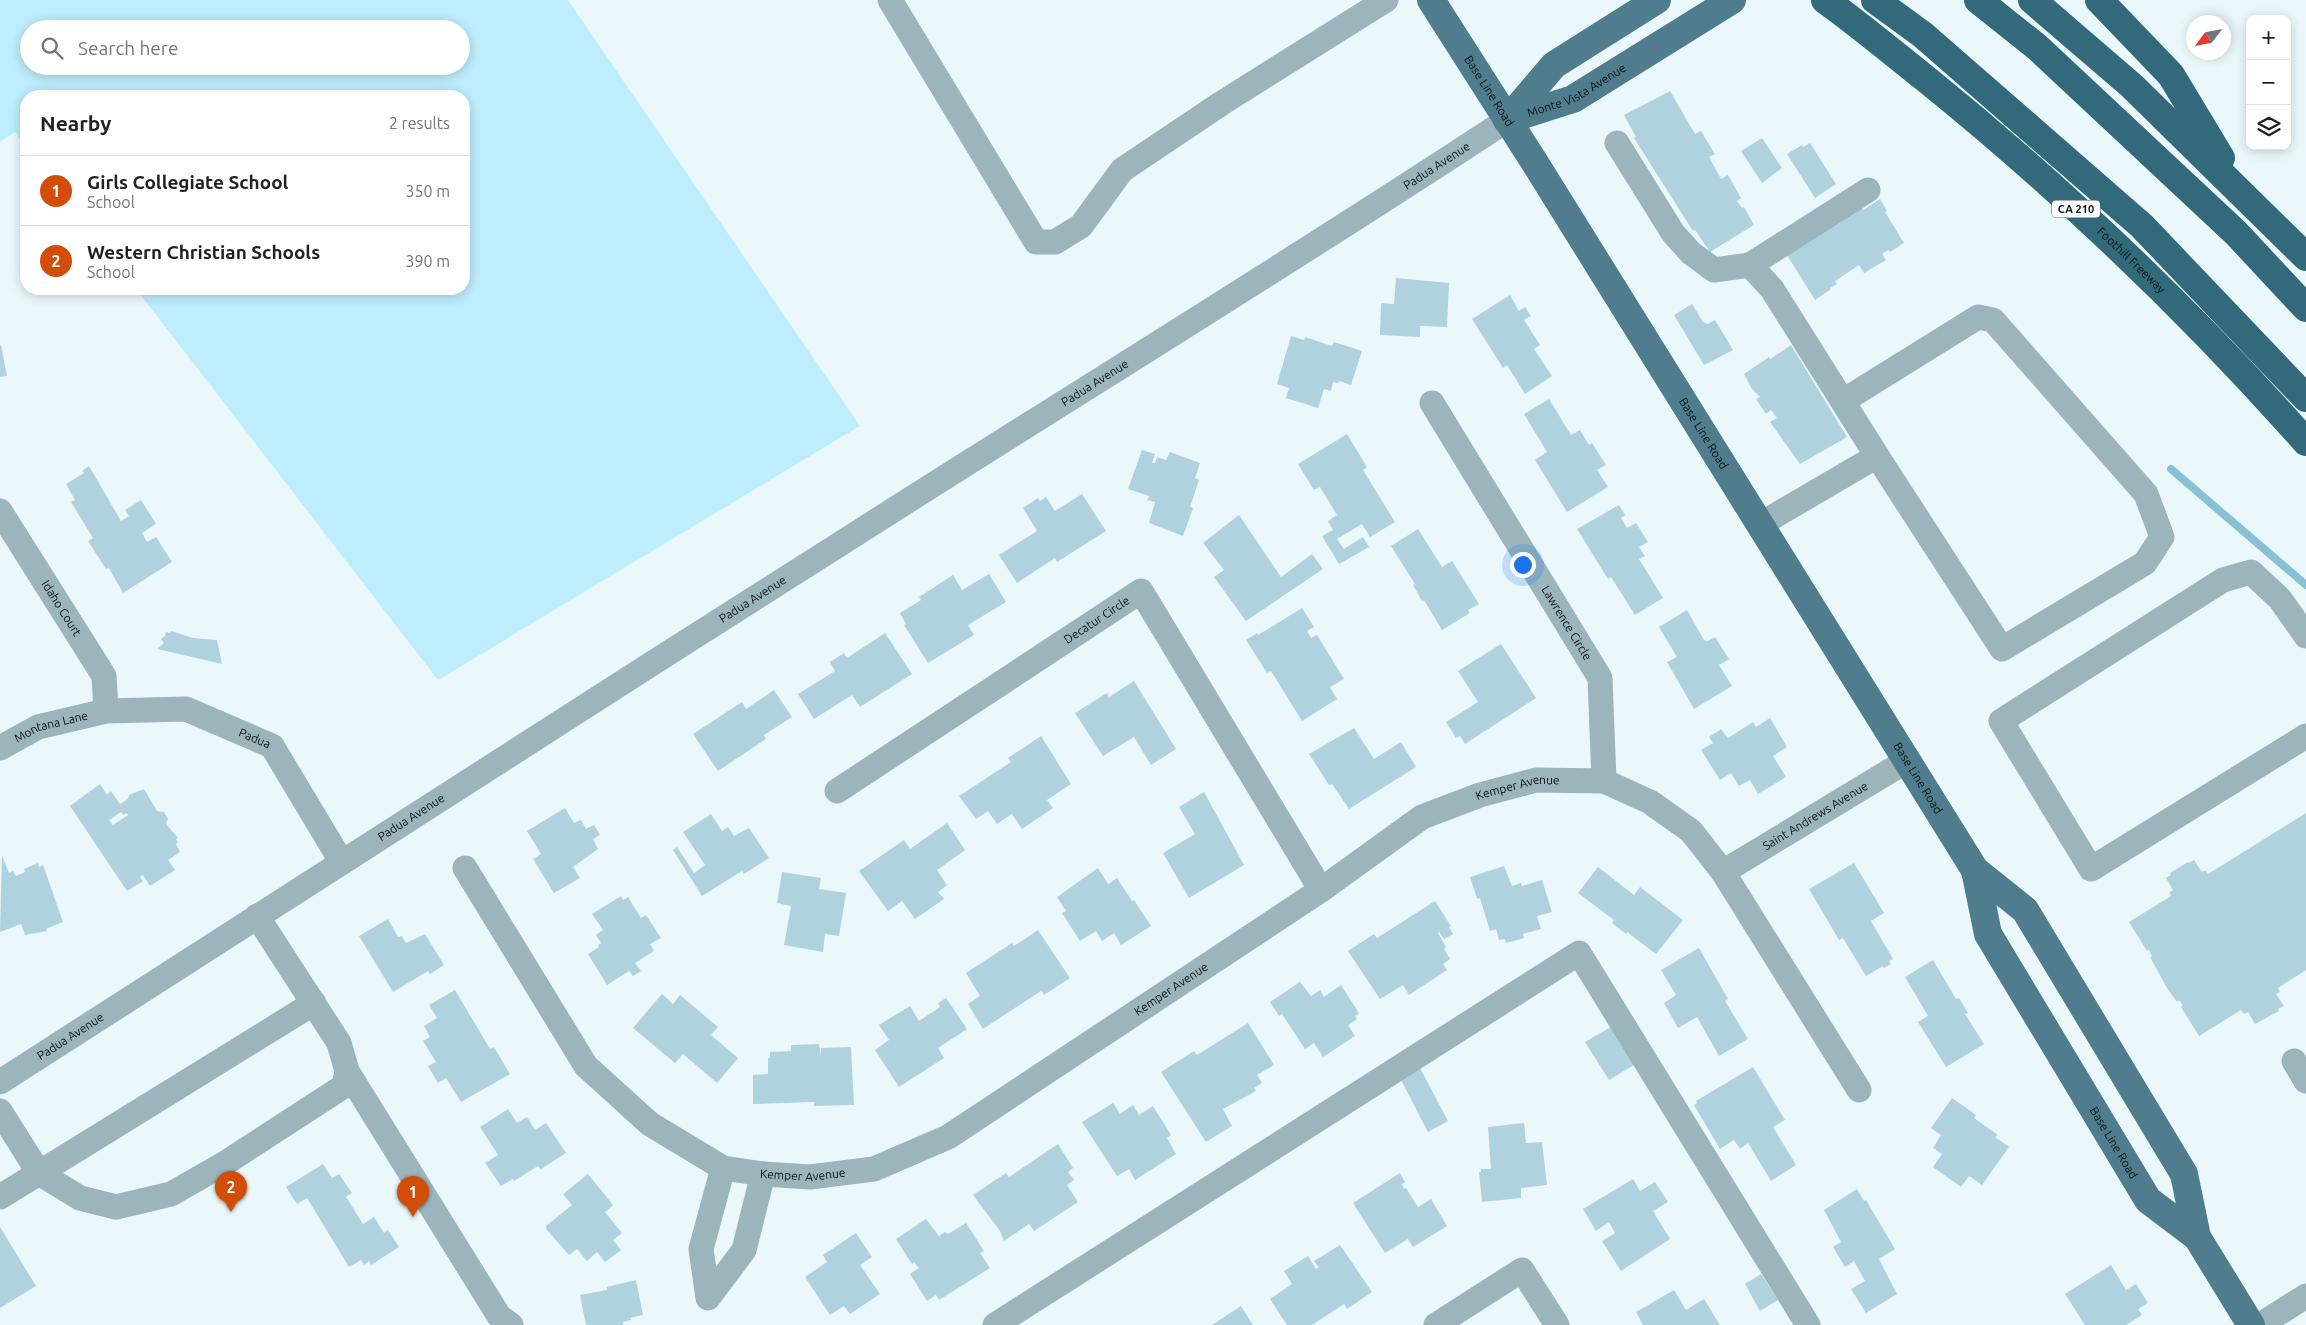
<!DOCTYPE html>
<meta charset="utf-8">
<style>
body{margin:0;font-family:Ubuntu,sans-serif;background:#f2f2f2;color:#202124}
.controls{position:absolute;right:15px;top:15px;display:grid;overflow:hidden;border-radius:10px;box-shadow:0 2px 12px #0003}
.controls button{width:45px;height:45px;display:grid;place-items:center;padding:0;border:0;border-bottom:1px solid #e0e0e0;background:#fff;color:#202124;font:25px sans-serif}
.compass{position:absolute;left:2186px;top:15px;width:45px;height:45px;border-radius:50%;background:#fff;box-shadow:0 2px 12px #0003;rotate:238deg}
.you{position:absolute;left:1522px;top:564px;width:18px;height:18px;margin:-12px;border:4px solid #fff;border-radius:50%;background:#1a73e8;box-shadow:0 0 0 8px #1a73e833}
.badge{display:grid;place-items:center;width:32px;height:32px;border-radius:50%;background:#d24d07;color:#fff;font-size:16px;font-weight:700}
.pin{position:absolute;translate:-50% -41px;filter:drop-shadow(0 1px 2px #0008)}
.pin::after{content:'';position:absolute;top:26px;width:18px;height:15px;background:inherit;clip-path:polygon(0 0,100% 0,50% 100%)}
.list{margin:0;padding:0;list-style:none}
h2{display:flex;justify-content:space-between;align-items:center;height:65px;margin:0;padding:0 20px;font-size:21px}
h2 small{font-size:16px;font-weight:400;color:#757577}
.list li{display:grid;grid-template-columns:32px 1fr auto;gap:15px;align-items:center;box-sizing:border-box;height:70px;padding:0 20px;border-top:1px solid #e0e0e0}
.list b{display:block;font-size:19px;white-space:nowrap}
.list p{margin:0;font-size:16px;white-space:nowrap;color:#757577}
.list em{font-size:16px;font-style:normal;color:#757577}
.icon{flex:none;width:28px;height:28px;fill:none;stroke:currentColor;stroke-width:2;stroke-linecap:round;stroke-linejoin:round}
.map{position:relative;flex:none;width:2306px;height:1325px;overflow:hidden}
.search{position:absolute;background:#fff;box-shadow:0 2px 12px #0003;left:20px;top:20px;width:450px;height:55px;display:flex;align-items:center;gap:12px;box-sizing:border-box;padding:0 18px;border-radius:28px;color:#757577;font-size:19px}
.panel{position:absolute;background:#fff;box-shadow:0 2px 12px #0003;left:20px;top:90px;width:450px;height:205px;border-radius:20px}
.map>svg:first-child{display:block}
.green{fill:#beedfd;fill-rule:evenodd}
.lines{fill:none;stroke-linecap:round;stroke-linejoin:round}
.stream{stroke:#89c1d4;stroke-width:8}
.building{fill:#b0d2de;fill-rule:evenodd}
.minor{stroke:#9cb4bc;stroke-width:25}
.major{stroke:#507d8d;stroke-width:28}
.highway{stroke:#326a7b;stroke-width:28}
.labels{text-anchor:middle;stroke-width:5;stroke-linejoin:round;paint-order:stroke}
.shield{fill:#fff;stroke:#51595c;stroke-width:1}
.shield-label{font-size:11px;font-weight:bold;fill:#061216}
.street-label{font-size:12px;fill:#061216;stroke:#fff}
</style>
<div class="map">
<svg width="2306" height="1325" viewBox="0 0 2306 1325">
<rect width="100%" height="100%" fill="#eaf8fc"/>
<path class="green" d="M 0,0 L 568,0 L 860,426 L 438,680 L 136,289 L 464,289 L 464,96 L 26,96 L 26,147 L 15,132 L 0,142 ZM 29,29 L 461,29 L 461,66 L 29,66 Z"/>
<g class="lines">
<polyline class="stream" points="2171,469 2306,585"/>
</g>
<g class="building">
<polygon points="1670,91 1695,134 1701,131 1715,154 1709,157 1721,179 1728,175 1741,198 1737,201 1742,208 1744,207 1754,225 1710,252 1695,230 1693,231 1634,138 1636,137 1624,115"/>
<polygon points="1762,138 1782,168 1762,183 1741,151"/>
<polygon points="1810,143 1836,184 1815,198 1787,154 1802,145 1803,147"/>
<polygon points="1880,199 1887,211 1885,212 1904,243 1890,252 1888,250 1882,254 1886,260 1864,273 1859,265 1835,281 1837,284 1830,288 1831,289 1815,300 1787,255 1860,205 1863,210"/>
<polygon points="1396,278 1449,283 1447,327 1420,326 1420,337 1380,335 1381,303 1394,304"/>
<polygon points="1510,295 1519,311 1525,307 1531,316 1524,320 1540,345 1534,349 1552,376 1525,394 1507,365 1503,368 1472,319"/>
<polygon points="1692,304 1703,322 1708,324 1715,320 1733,350 1704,365 1674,315"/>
<polygon points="1291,336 1304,340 1305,337 1332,346 1334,342 1362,351 1351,385 1339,381 1338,383 1333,382 1331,391 1324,389 1318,408 1286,398 1289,388 1277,384"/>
<polygon points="1,345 7,376 0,377 0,346"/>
<polygon points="1791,345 1847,437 1800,464 1770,422 1777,418 1771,410 1766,414 1756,399 1760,397 1752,389 1744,374 1769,357 1770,359"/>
<polygon points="1549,399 1571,435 1580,430 1589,445 1592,443 1606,465 1597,470 1608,487 1567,512 1535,460 1547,452 1524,414"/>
<polygon points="1347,434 1367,467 1363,470 1395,522 1370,537 1362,524 1337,539 1344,549 1363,537 1369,547 1339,564 1322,536 1333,530 1328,521 1337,515 1320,487 1314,490 1298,464"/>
<polygon points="1142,450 1155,454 1152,463 1155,463 1157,457 1166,460 1170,452 1200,463 1195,478 1199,480 1190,507 1193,508 1183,536 1149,523 1155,502 1147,500 1149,496 1128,489"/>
<polygon points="89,466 121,521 129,516 125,510 141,500 156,524 142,533 147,542 156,537 172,562 123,593 109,568 106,569 88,541 93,538 71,502 75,500 66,484 84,473 82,471"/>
<polygon points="1082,494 1106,531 1057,562 1055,558 1017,583 999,555 1037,531 1023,508 1038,498 1040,501 1046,497 1055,511"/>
<polygon points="1619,505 1625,515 1621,518 1627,528 1636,523 1648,542 1639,547 1645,556 1639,559 1663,598 1635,615 1611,577 1608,579 1577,529"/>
<polygon points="1239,515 1281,577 1312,554 1323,569 1246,621 1214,577 1224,570 1203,543"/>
<polygon points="1418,529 1442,567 1452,561 1479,604 1468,610 1470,613 1442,630 1424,600 1422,601 1413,585 1415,584 1391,546"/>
<polygon points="989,574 1006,602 968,625 974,635 928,663 904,625 906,624 900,613 921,600 919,597 953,575 962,590"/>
<polygon points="1302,608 1314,627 1307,631 1311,638 1317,635 1344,679 1330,687 1337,699 1302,721 1271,671 1267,673 1246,640 1257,633 1258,635"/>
<polygon points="1687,610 1704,640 1708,641 1715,637 1729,659 1719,665 1732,686 1694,709 1667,662 1677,657 1659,627"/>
<polygon points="171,631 193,638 217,640 222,664 157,649 164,643 161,639 165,636 166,632 170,633"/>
<polygon points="885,633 912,674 860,707 852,695 814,719 798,694 835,671 830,662 844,653 847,658"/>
<polygon points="1501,644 1536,698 1465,744 1460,736 1456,738 1446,722 1478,702 1458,671"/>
<polygon points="1134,681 1176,749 1151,765 1134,737 1103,756 1075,713 1107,693 1109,697"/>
<polygon points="774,690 792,717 764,735 766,739 718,771 693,734 742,702 746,709"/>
<polygon points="1770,718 1787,747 1773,756 1786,777 1758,794 1750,780 1739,786 1731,773 1720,780 1701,750 1713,743 1709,737 1721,729 1728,738 1753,722 1756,727"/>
<polygon points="1354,728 1374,759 1401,742 1416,767 1349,809 1332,784 1329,785 1309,754"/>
<polygon points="1041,736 1071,784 1047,800 1053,808 1022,829 1012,814 997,824 988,811 976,819 959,796 1011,762 1008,758"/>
<path d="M 100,784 L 107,795 L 111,791 L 120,804 L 128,799 L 129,795 L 144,789 L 157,811 L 164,812 L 168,819 L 166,824 L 178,838 L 176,839 L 178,843 L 176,844 L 180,852 L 168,860 L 175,870 L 150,886 L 143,875 L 140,877 L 143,881 L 127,891 L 70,806 ZM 121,812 L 123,815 L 126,813 L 128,815 L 113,825 L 109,820 Z"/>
<polygon points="1204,792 1244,865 1189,898 1163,853 1195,834 1179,807"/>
<polygon points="565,808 574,823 581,820 586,829 594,825 600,835 593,839 598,849 573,867 580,878 554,893 533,859 541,854 527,831"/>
<polygon points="2306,813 2306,970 2278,988 2280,992 2276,994 2284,1006 2278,1009 2279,1011 2255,1024 2248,1012 2244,1014 2241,1010 2199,1036 2181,1007 2183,1005 2179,1000 2177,1002 2167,988 2150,957 2152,956 2149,950 2147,951 2129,922 2171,896 2169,893 2173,890 2166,878 2171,875 2170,873 2188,862 2189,863 2194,860 2202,872 2206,870 2208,874"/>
<polygon points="711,814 722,831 728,827 734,836 749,828 769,858 744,874 742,871 702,896 673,850 677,847 694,873 705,865 683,832"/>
<polygon points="947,823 965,850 937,870 947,885 938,892 944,899 915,919 902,901 888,911 859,871 904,840 910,849"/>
<polygon points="2,855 9,873 13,871 16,876 25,872 24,869 38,863 39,867 43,865 63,922 46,929 47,931 25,935 21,924 0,932"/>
<polygon points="1854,863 1884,913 1871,921 1893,959 1889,961 1891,964 1884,968 1883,966 1866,976 1843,938 1839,940 1809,889"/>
<polygon points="1504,866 1512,886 1521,883 1522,886 1542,880 1552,912 1537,916 1541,929 1523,934 1524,938 1506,943 1505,939 1499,940 1496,929 1490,931 1480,898 1477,899 1470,877"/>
<polygon points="1598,867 1634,895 1640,887 1683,920 1656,954 1627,932 1626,934 1612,923 1614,920 1578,893"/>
<polygon points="1098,868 1108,884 1117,878 1132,901 1134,900 1151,926 1121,945 1114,933 1102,941 1096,931 1080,941 1062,913 1066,911 1057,897"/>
<polygon points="782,872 821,878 819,889 846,893 839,936 825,934 823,952 784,945 791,906 777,903"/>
<polygon points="621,896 623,900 628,897 641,918 646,915 661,938 650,944 654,951 635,963 641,971 633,976 629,971 607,985 588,954 599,947 598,945 601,943 596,935 603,930 592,914"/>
<polygon points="1435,901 1451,926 1449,927 1453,934 1444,939 1439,932 1438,933 1446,947 1444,949 1450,959 1443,964 1447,970 1409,995 1403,985 1380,999 1348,951 1374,934 1377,938"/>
<polygon points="388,919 398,937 402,936 406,943 425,934 444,965 430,974 428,971 393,992 359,936"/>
<polygon points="1038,930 1070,978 1044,995 1041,991 983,1029 968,1004 980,996 966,973 1012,943 1014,946"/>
<polygon points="1699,948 1728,999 1725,1001 1748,1039 1719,1056 1697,1017 1678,1028 1664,1003 1676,995 1661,970"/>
<polygon points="1933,960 1956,999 1959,998 1968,1013 1965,1014 1984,1044 1946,1067 1918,1022 1928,1016 1905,977"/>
<polygon points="1300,982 1311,996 1320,990 1324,997 1341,985 1359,1013 1355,1016 1357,1019 1348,1025 1355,1036 1323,1057 1314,1043 1305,1049 1282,1014 1279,1016 1270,1002"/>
<polygon points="455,990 490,1049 494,1047 510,1074 461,1102 446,1078 438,1083 428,1066 436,1062 423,1041 430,1037 424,1026 437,1018 429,1005"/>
<polygon points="662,994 673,1004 680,995 718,1027 711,1035 738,1058 717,1083 683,1054 675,1063 633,1028"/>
<polygon points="946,998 967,1029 938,1048 944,1058 899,1087 875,1050 889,1040 879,1025 910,1006 919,1021 940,1007 938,1003"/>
<polygon points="1248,1023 1274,1065 1257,1075 1262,1083 1254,1088 1256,1091 1223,1109 1232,1126 1206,1142 1161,1072 1194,1051 1197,1055"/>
<polygon points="1611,1027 1634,1065 1609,1080 1585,1042"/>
<polygon points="819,1044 821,1056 821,1048 851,1047 854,1105 814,1106 814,1102 753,1104 753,1075 768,1074 768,1058 770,1058 770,1052 791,1051 791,1045"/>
<polygon points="1753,1067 1785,1120 1773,1127 1796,1165 1771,1181 1748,1143 1740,1149 1734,1140 1720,1149 1694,1105 1697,1103 1696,1101"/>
<polygon points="1420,1068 1448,1121 1428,1132 1400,1078"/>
<polygon points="1952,1098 1976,1115 1974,1118 1998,1135 1995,1137 2009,1147 1982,1185 1969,1176 1961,1187 1933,1167 1942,1154 1933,1148 1941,1135 1931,1128"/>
<polygon points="1113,1103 1120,1114 1133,1105 1139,1115 1153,1106 1171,1135 1167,1138 1176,1154 1135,1180 1129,1169 1117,1176 1082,1122"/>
<polygon points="508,1109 517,1123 527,1117 535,1130 546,1123 566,1153 541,1169 538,1166 514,1181 513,1179 501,1186 485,1163 498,1155 480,1127"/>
<polygon points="1524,1123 1526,1143 1542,1142 1547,1185 1521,1188 1521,1198 1482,1202 1479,1172 1481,1172 1481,1169 1491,1169 1488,1127"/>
<polygon points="1058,1144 1073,1168 1068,1172 1074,1180 1067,1185 1078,1202 1034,1231 1029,1224 1004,1241 1000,1231 973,1195 1006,1173 1009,1177"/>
<polygon points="323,1164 332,1178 339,1174 352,1193 346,1197 363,1224 374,1217 384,1233 388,1230 399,1247 371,1265 369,1261 364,1265 361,1260 349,1267 307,1198 297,1204 286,1187"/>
<polygon points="1400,1173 1405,1182 1402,1184 1404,1189 1406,1188 1418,1207 1431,1199 1447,1226 1413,1247 1408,1239 1385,1253 1353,1203"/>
<polygon points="588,1174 613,1205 605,1212 622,1233 613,1240 621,1250 605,1262 597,1252 587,1261 577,1249 569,1255 546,1229 546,1226 572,1205 563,1194"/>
<polygon points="1633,1179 1640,1191 1655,1182 1668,1202 1653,1211 1670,1239 1621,1271 1602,1241 1615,1233 1609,1222 1596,1231 1583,1209"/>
<polygon points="1857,1189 1864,1201 1866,1200 1895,1249 1879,1259 1897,1294 1866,1313 1851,1289 1865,1281 1854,1261 1845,1267 1833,1247 1841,1242 1824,1210"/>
<polygon points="926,1219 939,1236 945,1232 948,1234 966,1223 984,1251 980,1253 990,1268 939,1300 936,1295 927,1301 910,1274 919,1268 914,1262 912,1264 896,1239"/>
<polygon points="0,1227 36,1286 0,1308"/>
<polygon points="856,1233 872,1257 860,1265 880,1294 850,1314 844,1306 830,1315 805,1277 827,1262 823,1255"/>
<polygon points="1340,1245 1372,1292 1347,1309 1344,1304 1312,1325 1287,1325 1270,1299 1292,1284 1284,1271 1308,1256 1316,1269 1319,1267 1314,1261"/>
<polygon points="2111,1265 2126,1290 2136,1284 2148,1303 2138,1309 2142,1315 2126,1325 2085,1325 2065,1294"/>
<polygon points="1761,1274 1778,1300 1760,1311 1745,1284"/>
<polygon points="636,1280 643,1315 630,1318 631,1320 623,1322 624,1325 586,1325 580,1295 607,1290 607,1287"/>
<polygon points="1674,1290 1686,1310 1704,1299 1720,1325 1643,1325 1636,1312"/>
<polygon points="1241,1306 1253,1325 1212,1325"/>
</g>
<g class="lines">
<g class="minor">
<polyline points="890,0 1036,242 1055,242 1081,226 1122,170 1222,103 1386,0"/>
<polyline points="1617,143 1673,233 1691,253 1714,270 1750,265 1772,289 1877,456 1761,524"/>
<polyline points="1750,265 1868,190"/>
<polyline points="1843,401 1978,317 1993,320 2146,494 2162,537 2145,563 2002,649 1877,456"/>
<path id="s1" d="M 1432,403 L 1600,678 L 1604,781"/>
<path id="s2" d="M 0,511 L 104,676 L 106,711"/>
<polyline points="2306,636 2280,599 2251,572 2223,580 2001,721 2091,869 2306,736"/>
<path id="s3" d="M 0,748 L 38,727 L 106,711 L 186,709 L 272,746 L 341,861"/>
<path id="s4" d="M 837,791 L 1141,591 L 1321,890"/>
<path id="s5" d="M 465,868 L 586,1066 L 650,1124 L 723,1168 L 763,1174 L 810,1177 L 874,1169 L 948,1137 L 1321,890 L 1422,817 L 1480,795 L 1536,780 L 1604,781 L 1650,802 L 1691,831 L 1723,872 L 1859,1090"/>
<path id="s6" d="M 1723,872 L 1908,760"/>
<polyline points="2294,1061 2306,1081"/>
<polyline points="347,1071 499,1316 511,1325"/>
<path id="s7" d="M 0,1082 C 279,902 559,722 840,544 C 1062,402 1287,265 1507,120"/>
<polyline points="0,1111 39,1173 314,1003"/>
<polyline points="723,1168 701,1249 708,1298 744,1250 763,1174"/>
<polyline points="0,1197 39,1173 80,1198 116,1207 171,1194 227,1162 344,1086 347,1071 339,1043 257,916"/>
<polyline points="995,1325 1579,953 1808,1325"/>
<polyline points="1436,1325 1522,1270 1557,1325"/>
<polyline points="2260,1325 2306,1296"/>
</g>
<g class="major">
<path id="s8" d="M 1431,0 L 1535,163 L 1975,870 L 2025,910 L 2184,1174 L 2197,1237 L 2251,1325"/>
<path id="s9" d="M 1507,120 L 1573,99 L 1732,0"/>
<polyline points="1507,120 1554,65 1657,0"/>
<path id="s10" d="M 1975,870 L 1988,934 L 2148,1200 L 2197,1237"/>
</g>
<g class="highway">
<path id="s11" d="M 1825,0 C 1860,25 1893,53 1926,79 C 2062,189 2190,311 2306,442"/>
<polyline points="1875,0 1923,35 2142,226 2306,398"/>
<polyline points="1978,0 2037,47 2236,233 2306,308"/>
<polyline points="2032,0 2132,86 2306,257"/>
<polyline points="2099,0 2171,75 2221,158"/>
</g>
</g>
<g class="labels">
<rect class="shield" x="2052" y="200.5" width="48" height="17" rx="4"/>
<g class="shield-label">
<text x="2076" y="213">CA 210</text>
</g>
<g class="street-label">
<text dy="4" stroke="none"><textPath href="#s9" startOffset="76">Monte Vista Avenue</textPath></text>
<text dy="4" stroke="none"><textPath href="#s8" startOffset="108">Base Line Road</textPath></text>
<text dy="4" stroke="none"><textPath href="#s7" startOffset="1704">Padua Avenue</textPath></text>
<text dy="4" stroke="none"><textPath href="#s11" startOffset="402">Foothill Freeway</textPath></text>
<text dy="4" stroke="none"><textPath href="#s7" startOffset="1299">Padua Avenue</textPath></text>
<text dy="4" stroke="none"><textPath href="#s8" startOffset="512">Base Line Road</textPath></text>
<text dy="4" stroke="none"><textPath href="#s7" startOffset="894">Padua Avenue</textPath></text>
<text dy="4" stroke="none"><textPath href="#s2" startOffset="115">Idaho Court</textPath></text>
<text dy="4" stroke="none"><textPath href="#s4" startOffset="311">Decatur Circle</textPath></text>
<text dy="4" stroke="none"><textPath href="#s1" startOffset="258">Lawrence Circle</textPath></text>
<text dy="4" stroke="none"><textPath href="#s3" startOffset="56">Montana Lane</textPath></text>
<text dy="4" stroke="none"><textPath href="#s3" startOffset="268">Padua</textPath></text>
<text dy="4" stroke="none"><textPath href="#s8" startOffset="918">Base Line Road</textPath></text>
<text dy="4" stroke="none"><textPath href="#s5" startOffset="1309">Kemper Avenue</textPath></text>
<text dy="4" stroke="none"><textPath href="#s6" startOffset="108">Saint Andrews Avenue</textPath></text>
<text dy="4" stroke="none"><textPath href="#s7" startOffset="489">Padua Avenue</textPath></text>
<text dy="4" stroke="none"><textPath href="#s5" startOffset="904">Kemper Avenue</textPath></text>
<text dy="4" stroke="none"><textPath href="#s7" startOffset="84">Padua Avenue</textPath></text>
<text dy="4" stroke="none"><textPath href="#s10" startOffset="309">Base Line Road</textPath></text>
<text dy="4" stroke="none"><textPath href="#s5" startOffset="484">Kemper Avenue</textPath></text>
</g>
</g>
</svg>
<div class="controls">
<button>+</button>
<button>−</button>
<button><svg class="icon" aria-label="layers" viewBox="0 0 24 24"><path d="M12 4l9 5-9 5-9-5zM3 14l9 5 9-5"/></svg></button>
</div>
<svg class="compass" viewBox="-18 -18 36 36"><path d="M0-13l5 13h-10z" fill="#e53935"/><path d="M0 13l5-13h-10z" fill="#757577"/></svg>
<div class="you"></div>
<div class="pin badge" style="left:413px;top:1217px">1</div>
<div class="pin badge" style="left:231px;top:1212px">2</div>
<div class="search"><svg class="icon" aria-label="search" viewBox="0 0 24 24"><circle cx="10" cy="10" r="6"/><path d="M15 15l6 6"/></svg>Search here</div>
<section class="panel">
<h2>Nearby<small>2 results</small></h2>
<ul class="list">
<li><span class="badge">1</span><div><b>Girls Collegiate School</b><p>School</p></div><em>350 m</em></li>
<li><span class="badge">2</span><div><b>Western Christian Schools</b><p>School</p></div><em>390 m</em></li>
</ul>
</section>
</div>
